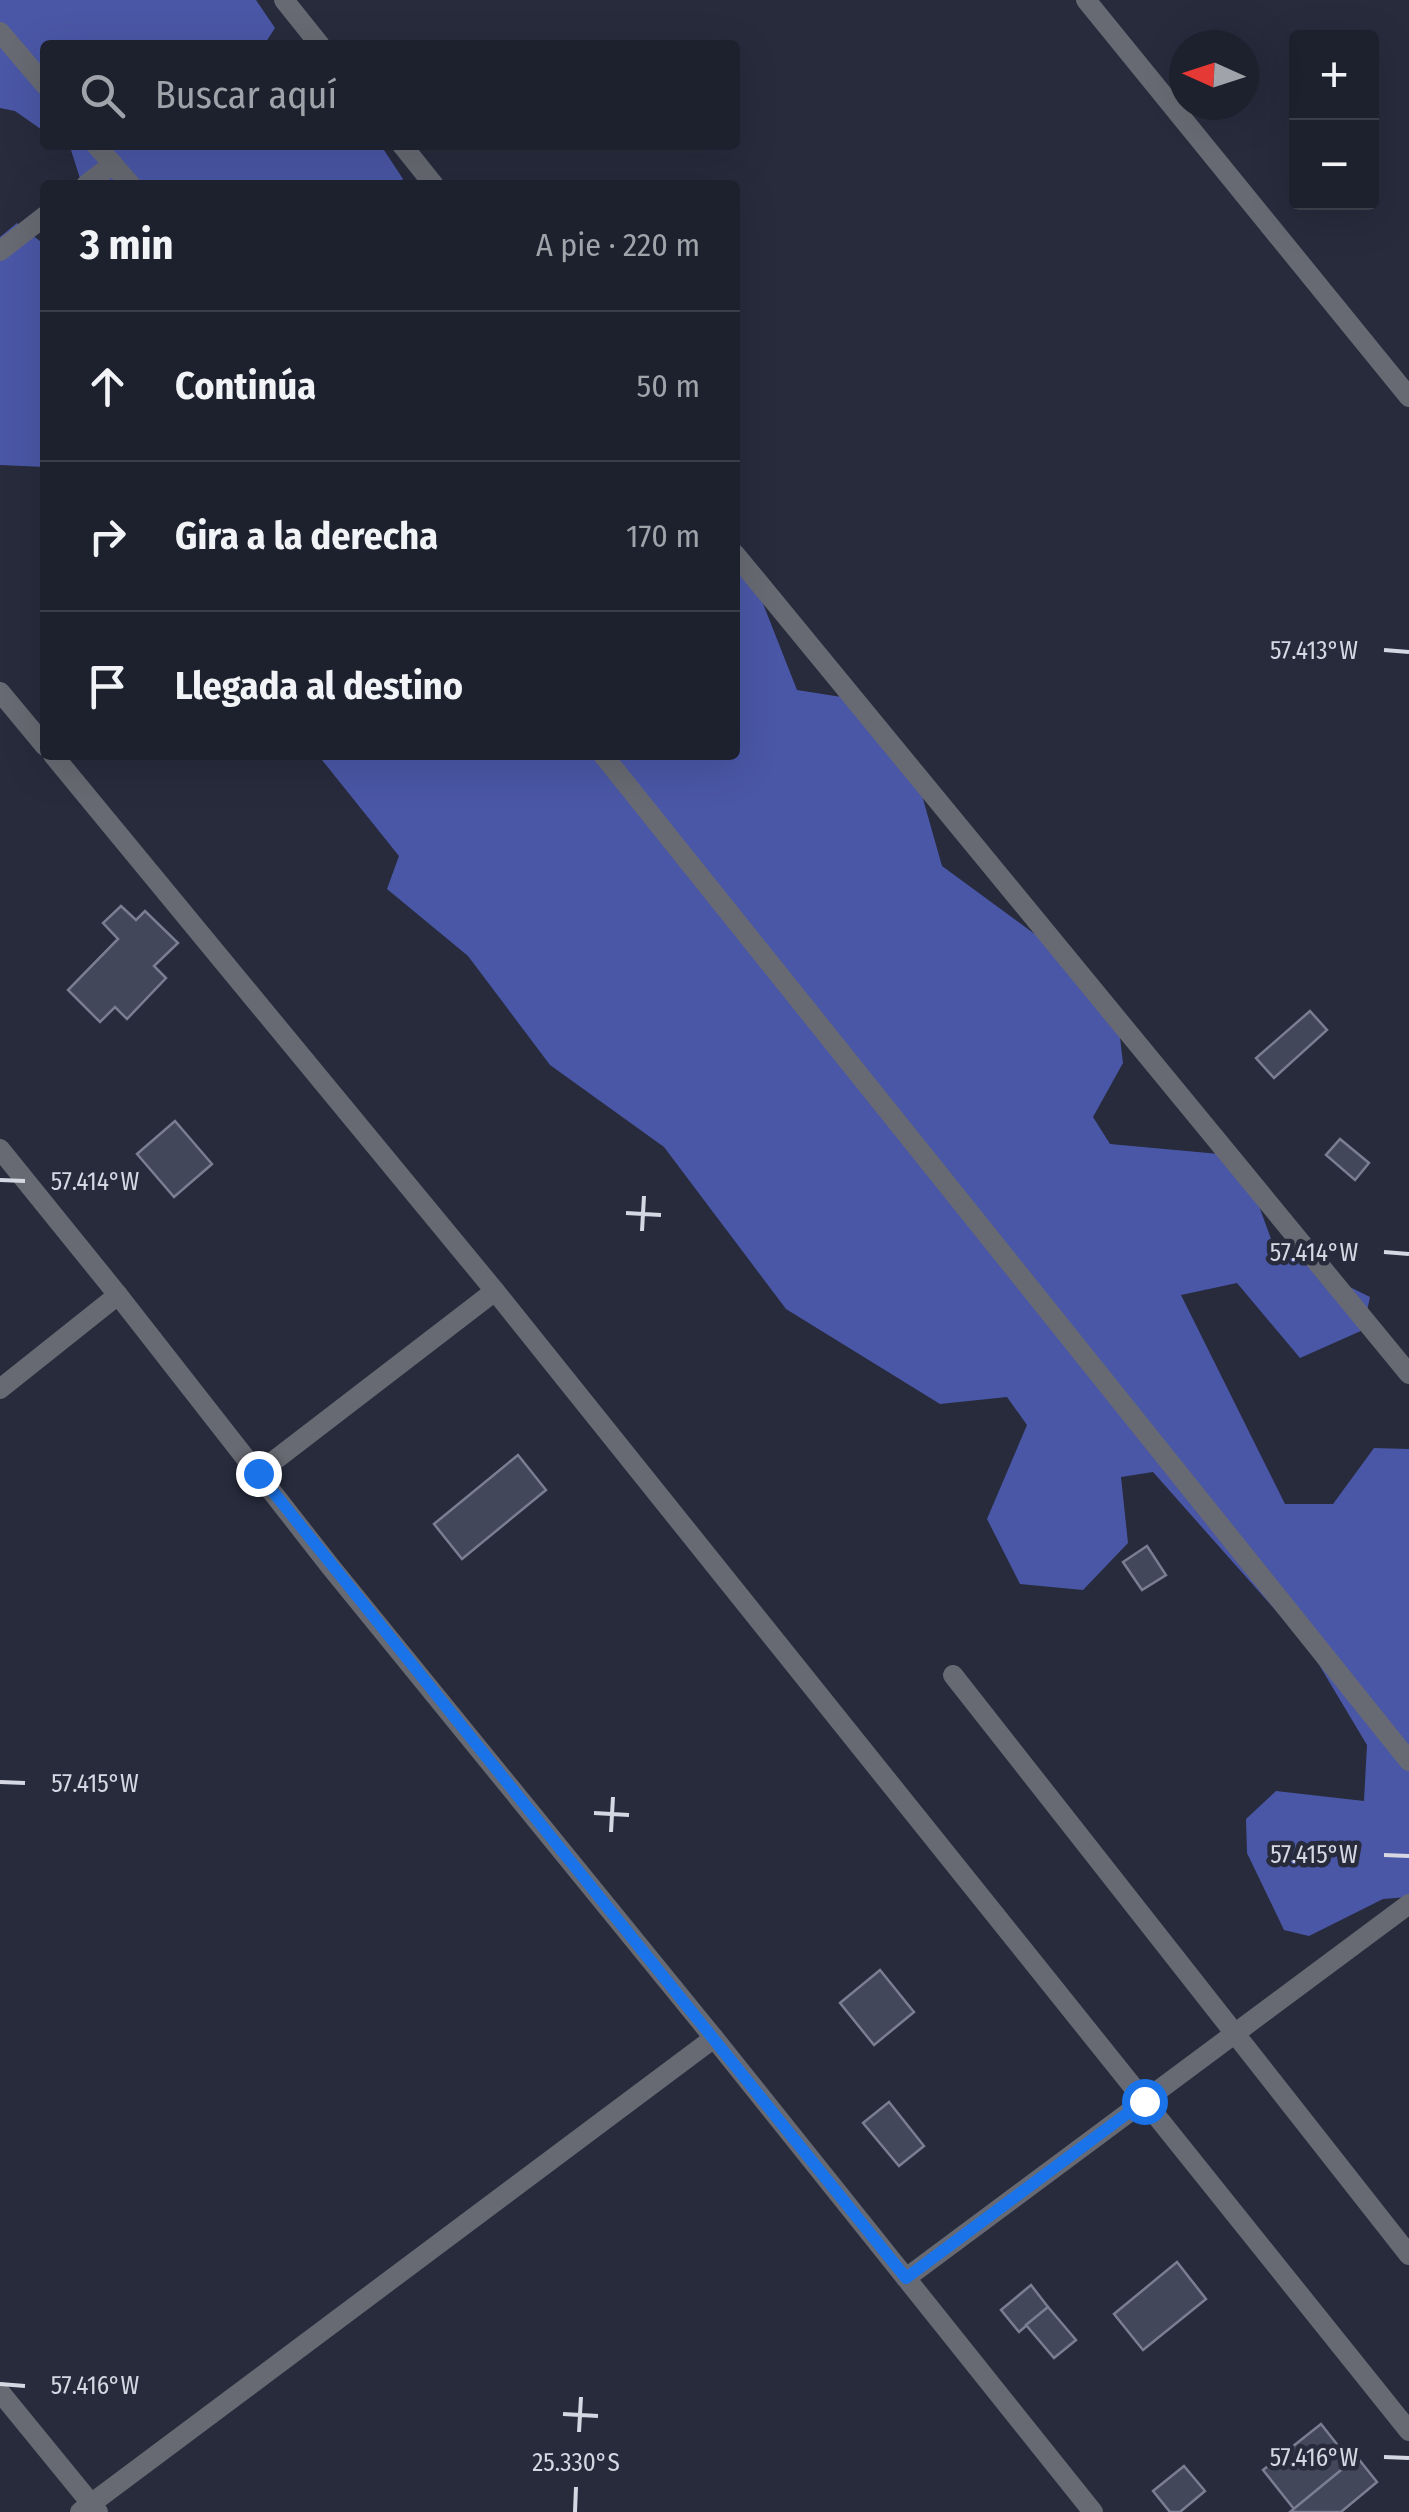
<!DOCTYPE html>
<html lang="es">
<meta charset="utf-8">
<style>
body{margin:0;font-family:"Fira Sans Condensed",sans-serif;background:#2a2d39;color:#f1f3f6}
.controls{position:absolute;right:30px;top:30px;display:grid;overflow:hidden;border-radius:10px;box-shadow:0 10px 40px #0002}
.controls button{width:90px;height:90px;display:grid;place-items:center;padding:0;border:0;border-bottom:2px solid #3b3e49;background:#1d202d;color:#f1f3f6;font:50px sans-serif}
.compass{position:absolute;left:1169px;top:30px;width:90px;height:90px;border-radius:50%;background:#1d202d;box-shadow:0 10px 40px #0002;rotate:273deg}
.stop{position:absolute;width:30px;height:30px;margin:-22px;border:8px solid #1a73e8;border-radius:50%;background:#fff}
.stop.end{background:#1a73e8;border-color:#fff;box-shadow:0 2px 10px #0008}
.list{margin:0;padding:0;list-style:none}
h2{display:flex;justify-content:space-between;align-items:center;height:130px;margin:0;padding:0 40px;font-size:42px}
h2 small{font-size:32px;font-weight:400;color:#a0a3aa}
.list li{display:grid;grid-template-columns:65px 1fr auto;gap:30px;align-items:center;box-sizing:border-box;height:150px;padding:0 40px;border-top:2px solid #3b3e49}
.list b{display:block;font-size:38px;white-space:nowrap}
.list em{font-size:32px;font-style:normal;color:#a0a3aa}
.icon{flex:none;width:55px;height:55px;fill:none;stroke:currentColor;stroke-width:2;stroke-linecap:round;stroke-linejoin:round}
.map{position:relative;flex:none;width:1409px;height:2512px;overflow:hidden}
.search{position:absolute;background:#1d202d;box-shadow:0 10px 40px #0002;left:40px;top:40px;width:700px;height:110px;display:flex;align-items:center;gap:25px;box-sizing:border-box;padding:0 35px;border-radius:10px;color:#a0a3aa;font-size:38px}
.panel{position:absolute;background:#1d202d;box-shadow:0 10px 40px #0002;left:40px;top:180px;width:700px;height:580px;border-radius:10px}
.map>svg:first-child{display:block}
.forest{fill:#4a57a6}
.building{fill:#424759;stroke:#797e92;stroke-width:2.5}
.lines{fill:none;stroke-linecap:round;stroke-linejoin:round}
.service{stroke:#686a73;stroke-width:20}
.minor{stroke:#686a73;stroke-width:20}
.route{stroke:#1a73e8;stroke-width:12}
.ticks{fill:none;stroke:#d5d8e3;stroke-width:4}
.ticks-label{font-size:25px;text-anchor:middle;fill:#d5d8e3;stroke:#272b3c;stroke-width:9;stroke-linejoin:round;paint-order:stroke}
</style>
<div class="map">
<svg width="1409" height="2512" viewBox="0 0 1409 2512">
<rect width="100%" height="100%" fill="#272b3c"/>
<g class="forest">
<polygon points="0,0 256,0 275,28 264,45 45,45 45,132 15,111 0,108"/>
<polygon points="63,145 378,145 382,147 403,179 396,185 82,185 71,150"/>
<polygon points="17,223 45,245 45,467 0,465 0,237"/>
<polygon points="735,539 740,545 797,690 848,698 912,760 942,866 1085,971 1119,1029 1123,1063 1093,1117 1110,1144 1241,1156 1275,1250 1370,1297 1363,1330 1300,1358 1237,1283 1181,1295 1285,1504 1333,1504 1374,1448 1409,1449 1409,1897 1383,1899 1309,1936 1284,1930 1247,1853 1246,1819 1276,1791 1364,1801 1367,1745 1309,1648 1153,1472 1121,1477 1128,1543 1083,1590 1020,1584 987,1519 1027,1425 1007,1397 940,1404 786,1309 664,1147 550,1065 468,956 387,889 399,856 318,755 735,755"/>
</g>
<g class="building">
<polygon points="121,906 136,920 145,911 178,943 154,966 166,978 127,1019 115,1007 100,1022 68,990 118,939 103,923"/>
<polygon points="1310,1011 1327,1030 1274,1078 1256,1058"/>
<polygon points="175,1121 212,1164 174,1197 137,1154"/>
<polygon points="1340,1139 1369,1163 1355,1180 1326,1155"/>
<polygon points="518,1455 546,1490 462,1559 434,1524"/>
<polygon points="1147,1546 1166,1575 1142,1590 1123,1562"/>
<polygon points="880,1970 914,2012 874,2045 840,2003"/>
<polygon points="889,2102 924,2146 899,2166 863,2123"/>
<polygon points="1177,2262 1206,2299 1143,2350 1114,2314"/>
<polygon points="1031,2285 1048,2307 1019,2332 1001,2310"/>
<polygon points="1048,2307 1076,2340 1054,2358 1026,2325"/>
<polygon points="1321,2424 1351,2462 1294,2509 1263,2470"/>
<polygon points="1357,2457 1377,2482 1341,2512 1290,2512"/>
<polygon points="1184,2466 1205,2491 1180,2512 1170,2512 1153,2491"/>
</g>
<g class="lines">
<g class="service">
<polyline points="284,0 320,45"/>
<polyline points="0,32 45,85"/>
<polyline points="96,145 131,185"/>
<polyline points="402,145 434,185"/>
<polyline points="86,185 113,164"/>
<polyline points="0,251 45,216"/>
<polyline points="735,554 1409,1374"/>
<polyline points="0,692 45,746"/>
<polyline points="53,755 495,1291 1409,2431"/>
<polyline points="603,755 1409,1761"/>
<polyline points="0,1149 118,1295 330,1566 714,2038 1093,2512"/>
<polyline points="0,1389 118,1295"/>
<polyline points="258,1473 495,1291"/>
<polyline points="953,1675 1409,2255"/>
<polyline points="906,2278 1409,1904"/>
<polyline points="80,2512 714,2038"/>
</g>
<g class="minor">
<polyline points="1086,0 1409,397"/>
<polyline points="0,2392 98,2512"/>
</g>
</g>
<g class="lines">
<polyline class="route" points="258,1473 906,2278 1144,2101"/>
</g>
<path class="ticks" d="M 1384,650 L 1409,652M 0,1180 L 25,1181M 626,1213 L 661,1215M 642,1231 L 644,1196M 1384,1252 L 1409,1254M 0,1782 L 25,1783M 594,1813 L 629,1815M 611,1832 L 613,1797M 1384,1855 L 1409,1856M 0,2384 L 25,2386M 563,2414 L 598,2416M 579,2432 L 581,2397M 1384,2457 L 1409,2458M 575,2512 L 576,2487"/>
<g class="ticks-label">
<text x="1314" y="659">57.413°W</text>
<text x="95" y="1190">57.414°W</text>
<text x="1314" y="1261">57.414°W</text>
<text x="95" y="1792">57.415°W</text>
<text x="1314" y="1863">57.415°W</text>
<text x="95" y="2394">57.416°W</text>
<text x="1314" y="2466">57.416°W</text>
<text x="576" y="2471">25.330°S</text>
</g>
</svg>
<div class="controls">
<button>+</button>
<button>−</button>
</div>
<svg class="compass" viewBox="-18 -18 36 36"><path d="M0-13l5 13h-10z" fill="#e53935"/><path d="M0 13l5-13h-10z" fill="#a0a3aa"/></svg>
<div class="stop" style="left:1144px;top:2101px"></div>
<div class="stop end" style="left:258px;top:1473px"></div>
<div class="search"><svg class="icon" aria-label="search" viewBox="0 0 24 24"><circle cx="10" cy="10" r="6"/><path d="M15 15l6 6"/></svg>Buscar aquí</div>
<section class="panel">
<h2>3 min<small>A pie · 220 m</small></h2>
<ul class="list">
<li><svg class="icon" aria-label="ahead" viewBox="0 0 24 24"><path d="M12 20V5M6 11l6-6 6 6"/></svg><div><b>Continúa</b></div><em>50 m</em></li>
<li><svg class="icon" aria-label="right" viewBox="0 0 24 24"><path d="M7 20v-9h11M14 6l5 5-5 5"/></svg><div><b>Gira a la derecha</b></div><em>170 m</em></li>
<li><svg class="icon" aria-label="arrive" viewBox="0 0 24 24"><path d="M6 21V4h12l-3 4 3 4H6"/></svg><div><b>Llegada al destino</b></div></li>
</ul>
</section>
</div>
